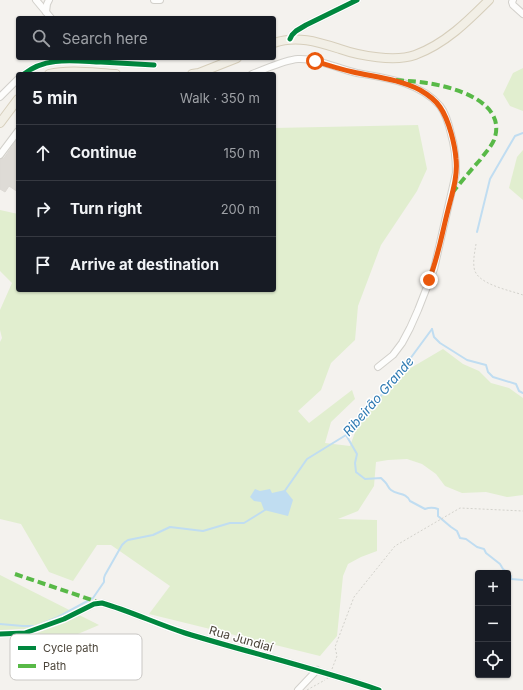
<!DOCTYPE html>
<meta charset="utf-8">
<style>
body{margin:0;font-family:Inter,sans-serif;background:#242831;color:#f1f3f6}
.controls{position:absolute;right:12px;bottom:12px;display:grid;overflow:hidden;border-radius:4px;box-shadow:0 1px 3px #0004}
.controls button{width:36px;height:36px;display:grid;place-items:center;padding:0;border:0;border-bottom:1px solid #363941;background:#171b24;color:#f1f3f6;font:20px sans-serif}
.stop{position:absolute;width:12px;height:12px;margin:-9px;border:3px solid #ea580c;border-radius:50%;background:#fff}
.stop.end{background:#ea580c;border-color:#fff;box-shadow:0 1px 4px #0008}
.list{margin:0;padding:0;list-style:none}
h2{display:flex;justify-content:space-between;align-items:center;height:52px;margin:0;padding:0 16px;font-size:17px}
h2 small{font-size:13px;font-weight:400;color:#9ea1a6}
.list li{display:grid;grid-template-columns:26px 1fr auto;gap:12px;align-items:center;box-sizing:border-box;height:56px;padding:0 16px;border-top:1px solid #363941}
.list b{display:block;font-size:15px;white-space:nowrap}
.list em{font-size:13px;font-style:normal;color:#9ea1a6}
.icon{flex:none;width:22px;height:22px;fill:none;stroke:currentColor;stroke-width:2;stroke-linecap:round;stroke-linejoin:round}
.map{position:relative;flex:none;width:523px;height:690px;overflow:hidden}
.search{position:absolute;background:#171b24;box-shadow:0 1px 3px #0004;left:16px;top:16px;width:260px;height:44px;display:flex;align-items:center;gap:10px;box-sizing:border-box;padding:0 14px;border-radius:4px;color:#9ea1a6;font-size:15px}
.panel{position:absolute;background:#171b24;box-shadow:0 1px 3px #0004;left:16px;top:72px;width:260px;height:220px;border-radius:4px}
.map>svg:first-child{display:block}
.green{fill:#e1eecf}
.water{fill:#c0ddf1}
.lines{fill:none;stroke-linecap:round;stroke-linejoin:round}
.stream{stroke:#c0ddf1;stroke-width:2}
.building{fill:#dedbd6;stroke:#dcd9d4}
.minor-casing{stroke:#d2d0cb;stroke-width:8}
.major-casing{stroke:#d6cebb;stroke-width:10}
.path{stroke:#d3d2cc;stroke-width:1;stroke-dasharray:2 2;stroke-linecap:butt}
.minor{stroke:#fdfdfc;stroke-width:6}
.major{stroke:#f2efe6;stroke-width:8}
.path-bridge{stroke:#d3d2cc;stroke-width:1;stroke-dasharray:2 2;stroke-linecap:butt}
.quiet{stroke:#58b947;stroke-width:4;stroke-dasharray:8 4;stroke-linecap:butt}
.cycleway-casing{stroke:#fff;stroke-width:8}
.cycleway{stroke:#00873e;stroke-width:5}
.route{stroke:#ea580c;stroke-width:5}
.labels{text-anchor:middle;stroke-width:3;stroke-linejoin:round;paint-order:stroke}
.street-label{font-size:12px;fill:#4b4439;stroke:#fff}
.water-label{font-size:13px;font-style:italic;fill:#2e7ab2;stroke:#fff}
.key{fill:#fff;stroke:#c9c7c4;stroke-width:1}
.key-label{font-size:11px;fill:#4b4439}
</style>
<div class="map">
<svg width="523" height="690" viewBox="0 0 523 690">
<rect width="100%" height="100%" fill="#f4f2ee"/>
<g class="green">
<polygon points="523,68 523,111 510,106 503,94 513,73"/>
<polygon points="418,125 427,169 417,191 381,245 358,306 355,340 331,363 321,390 298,411 309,423 352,390 355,399 331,422 325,443 350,446 361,416 409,369 443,349 463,364 479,371 491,383 509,388 523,398 523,495 507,497 486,492 462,493 445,486 436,474 422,464 407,459 388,460 376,462 374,486 358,511 338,519 377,520 377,551 361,557 348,564 343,576 337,636 320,656 149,614 170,586 111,545 97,545 73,581 49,572 21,524 0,519 0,342 2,338 0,330 0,310 12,283 0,271 0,210 18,214 18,290 274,290 274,128"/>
<polygon points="523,150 523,200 509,188 517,157"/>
<polygon points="0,575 99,625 45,648 0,630"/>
</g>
<polygon class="water" points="255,489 260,491 270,489 272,493 285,490 293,500 288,516 264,510 261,502 254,501 250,497"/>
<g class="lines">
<g class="stream">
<polyline points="477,232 490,179 515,136 523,133"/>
<polyline points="432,329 434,337 440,343 467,360 486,365 488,372 493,377 516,384 519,391 523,393"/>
<path d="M 346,435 L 357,454 L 355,463 L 356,472 L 365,479 L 381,478 C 382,479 384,481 385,482 C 388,485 388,488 391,490 C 397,495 406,492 410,501 L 425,509 C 430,507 433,507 438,509 L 438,516 L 451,527 L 457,531 L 460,538 L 466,539 L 477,547 L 484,549 L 486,553 L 500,564 L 503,569 L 507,572 L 507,573"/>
<polyline points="284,492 307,459 346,435 393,382 432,329"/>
<polyline points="508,574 511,576 511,579 523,580"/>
<polyline points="0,624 23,626 36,626 58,617 93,598 104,582 104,578 105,575 122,545 125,542 128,540 153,535 170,527 203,531 230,523 244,523 265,510"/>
</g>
</g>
<polygon class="building" points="18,138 18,192 9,186 5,192 0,189 0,159 4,158"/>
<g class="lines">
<defs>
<g id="minor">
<polyline points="36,0 51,18"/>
<polyline points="154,0 160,0"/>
<polyline points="513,0 512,2 513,5 523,14"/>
<polyline points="46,12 47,4 49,0"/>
<polyline points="290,39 292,35 296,31 306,25 357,0"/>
<path d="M 24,74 C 46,56 75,61 101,62 C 119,63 137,64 154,65"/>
<path d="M 252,74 C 266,69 284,60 298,59 C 318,58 338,69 357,73 C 386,78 420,82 440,106 C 446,114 449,125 451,134 C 455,147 456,160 456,173 L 434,269 L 418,310 L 410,328 L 402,343 L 393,355 L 378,367"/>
<polyline points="0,97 18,79"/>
<polyline points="0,155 18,131"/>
<path d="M 0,634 L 25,633 L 64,619 L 94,604 L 102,603 C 130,611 157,624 185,633 C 250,653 315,668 379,690"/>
<polyline points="298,690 317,670"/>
</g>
<g id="major">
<path d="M 274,43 C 297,35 318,42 340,49 C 360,56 395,62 415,55 C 445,44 468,21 489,0"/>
<path d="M 49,74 C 70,69 95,73 116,74"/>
<polyline points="192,74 199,73 237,58"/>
<polyline points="0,123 18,99"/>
</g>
</defs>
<use href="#minor" class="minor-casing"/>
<use href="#major" class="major-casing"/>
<g class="path">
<path d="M 476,244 C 475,251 473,259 474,267 C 475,284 509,290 523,295"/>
<polyline points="332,669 337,656 335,647 354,597 395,546 460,508 523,511"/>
<polyline points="307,690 325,680"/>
</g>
<use href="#minor" class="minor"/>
<use href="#major" class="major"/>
<polyline class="path-bridge" points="327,679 331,671"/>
<g class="quiet">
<path d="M 396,80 C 406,81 416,81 427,83 C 454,87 508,102 494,140 C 491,147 485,153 480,160 C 470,171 461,182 452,193"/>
<polyline points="15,574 95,601 99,603"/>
</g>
<defs>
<g id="cycleway">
<polyline points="290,39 292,35 296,31 306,25 357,0"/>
<path d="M 24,74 C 46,56 75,61 101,62 C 119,63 137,64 154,65"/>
<path d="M 0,634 L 25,633 L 64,619 L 94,604 L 102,603 C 130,611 157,624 185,633 C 250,653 315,668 379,690"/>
</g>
</defs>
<use href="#cycleway" class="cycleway-casing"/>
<use href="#cycleway" class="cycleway"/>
</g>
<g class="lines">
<path class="route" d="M 315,61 C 327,65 340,69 353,72 C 375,77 399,79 420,90 C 427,94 436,101 440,107 C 449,120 455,145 456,159 C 458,176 452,194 448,210 C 442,233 438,258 429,280"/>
</g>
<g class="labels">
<g class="street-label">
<text transform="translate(241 639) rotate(16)" y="4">Rua Jundiaí</text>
</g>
<g class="water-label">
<text transform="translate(378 396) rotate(-49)" y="5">Ribeirão Grande</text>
</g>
</g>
<rect x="10" y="634" width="132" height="46" rx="6" class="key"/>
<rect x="18" y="646" width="18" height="4" fill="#00873e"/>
<rect x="18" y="664" width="18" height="4" fill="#58b947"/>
<g class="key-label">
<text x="43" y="652">Cycle path</text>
<text x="43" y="670">Path</text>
</g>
</svg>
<div class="controls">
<button>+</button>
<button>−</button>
<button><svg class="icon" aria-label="locate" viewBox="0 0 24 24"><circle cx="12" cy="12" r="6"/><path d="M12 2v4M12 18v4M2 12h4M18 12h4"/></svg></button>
</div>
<div class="stop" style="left:315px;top:61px"></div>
<div class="stop end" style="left:429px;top:280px"></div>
<div class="search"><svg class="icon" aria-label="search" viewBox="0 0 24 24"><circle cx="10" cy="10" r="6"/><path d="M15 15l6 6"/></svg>Search here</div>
<section class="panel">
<h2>5 min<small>Walk · 350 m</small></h2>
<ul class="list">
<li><svg class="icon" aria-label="ahead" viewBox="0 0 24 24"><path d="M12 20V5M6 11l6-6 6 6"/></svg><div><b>Continue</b></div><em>150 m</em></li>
<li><svg class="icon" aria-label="right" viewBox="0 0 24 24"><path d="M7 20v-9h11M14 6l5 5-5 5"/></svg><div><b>Turn right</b></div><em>200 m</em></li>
<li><svg class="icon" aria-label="arrive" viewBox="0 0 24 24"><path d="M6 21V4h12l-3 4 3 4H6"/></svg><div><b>Arrive at destination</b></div></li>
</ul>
</section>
</div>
